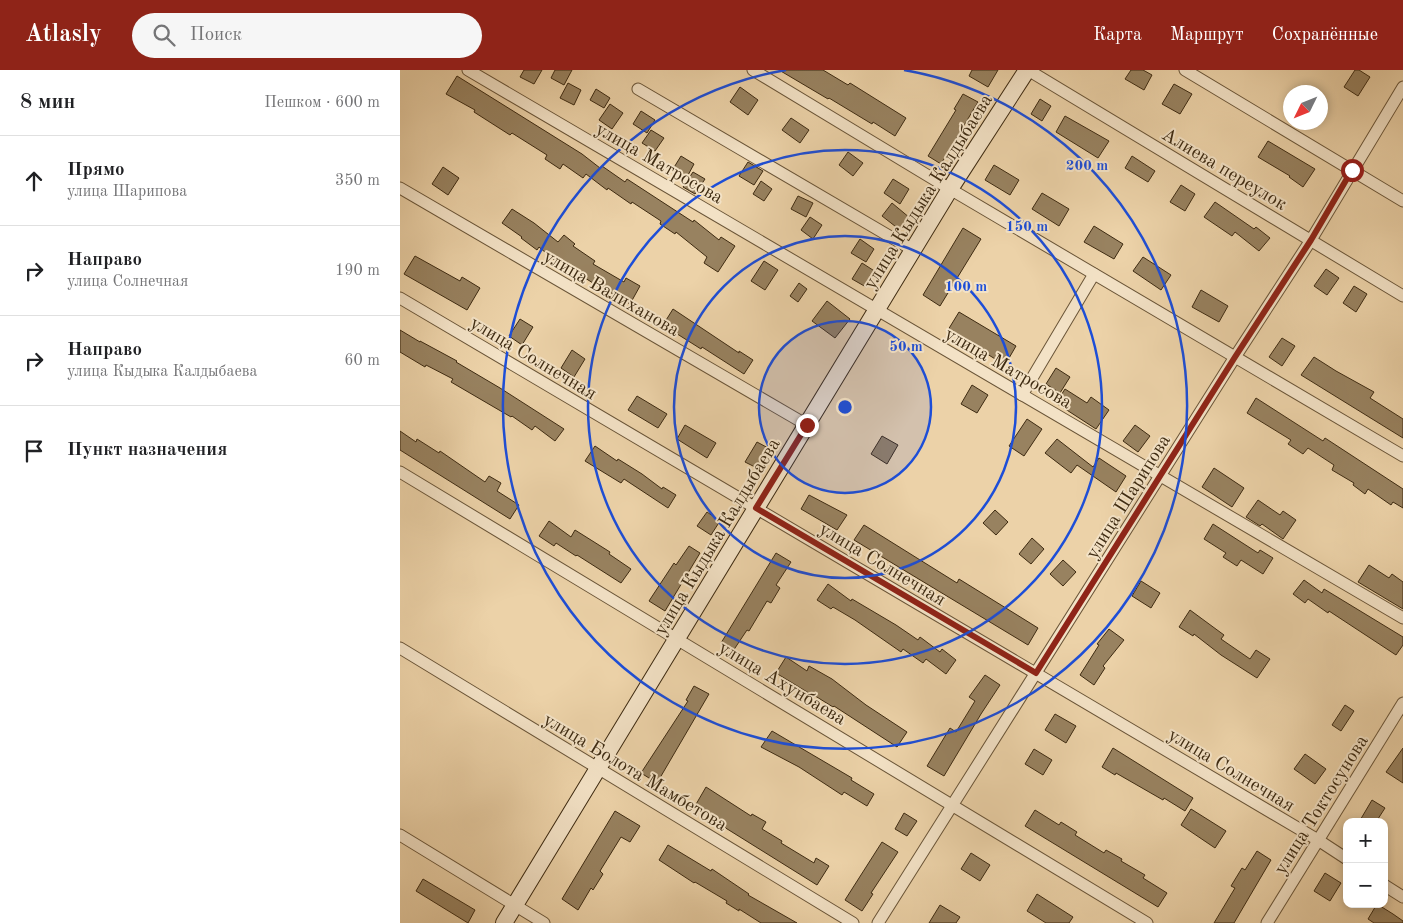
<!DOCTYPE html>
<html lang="ru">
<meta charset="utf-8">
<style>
body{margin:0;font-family:"Old Standard TT",serif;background:#f6f6f6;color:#202124}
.controls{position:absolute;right:15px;bottom:15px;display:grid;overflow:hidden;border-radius:10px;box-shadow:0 2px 8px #0003}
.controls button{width:45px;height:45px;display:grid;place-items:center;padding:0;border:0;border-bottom:1px solid #e0e0e0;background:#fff;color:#202124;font:25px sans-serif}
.compass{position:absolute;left:883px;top:15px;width:45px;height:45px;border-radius:50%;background:#fff;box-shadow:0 2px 8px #0003;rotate:227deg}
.stop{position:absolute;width:15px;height:15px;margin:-11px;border:4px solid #8f2418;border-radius:50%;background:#fff}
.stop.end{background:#8f2418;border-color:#fff;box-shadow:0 1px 5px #0008}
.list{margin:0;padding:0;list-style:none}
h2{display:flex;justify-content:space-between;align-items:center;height:65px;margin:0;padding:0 20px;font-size:21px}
h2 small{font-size:16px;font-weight:400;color:#757577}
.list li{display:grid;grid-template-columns:32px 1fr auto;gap:15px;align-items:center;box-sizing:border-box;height:90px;padding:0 20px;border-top:1px solid #e0e0e0}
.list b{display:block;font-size:19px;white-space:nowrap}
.list p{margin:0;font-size:16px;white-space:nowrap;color:#757577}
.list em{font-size:16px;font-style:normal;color:#757577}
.icon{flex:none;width:28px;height:28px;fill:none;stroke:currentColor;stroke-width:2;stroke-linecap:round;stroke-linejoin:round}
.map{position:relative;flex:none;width:1003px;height:853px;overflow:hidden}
header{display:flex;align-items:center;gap:30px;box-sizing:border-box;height:70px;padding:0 25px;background:#8f2418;color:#fff}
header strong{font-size:24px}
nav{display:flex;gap:28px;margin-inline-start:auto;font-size:18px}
.search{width:350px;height:45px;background:#f6f6f6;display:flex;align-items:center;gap:12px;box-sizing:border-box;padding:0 18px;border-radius:28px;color:#757577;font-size:19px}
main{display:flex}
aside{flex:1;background:#fff}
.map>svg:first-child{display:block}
.building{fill:#988260;stroke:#3e2b12}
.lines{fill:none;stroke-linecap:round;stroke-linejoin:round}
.street-casing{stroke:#6a5538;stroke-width:13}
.secondary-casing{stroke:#3e2b12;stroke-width:18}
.street{stroke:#f3e2c6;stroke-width:11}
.secondary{stroke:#f3e2c6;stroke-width:16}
.route{stroke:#8f2418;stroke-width:6}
.ring{fill:none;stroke:#1d4ed8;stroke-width:2.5}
.labels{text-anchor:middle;stroke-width:4;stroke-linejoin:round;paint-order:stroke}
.street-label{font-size:19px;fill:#3e2b12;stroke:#f3e2c6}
.centre{fill:#1d4ed8;stroke:#f3e2c6;stroke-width:2.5}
.ring-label{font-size:15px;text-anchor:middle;font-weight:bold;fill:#1d4ed8;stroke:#f3e2c6;stroke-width:4;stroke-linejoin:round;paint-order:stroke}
</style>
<header>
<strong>Atlasly</strong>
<div class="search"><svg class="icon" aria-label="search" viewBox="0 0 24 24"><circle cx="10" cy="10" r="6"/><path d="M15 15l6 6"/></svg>Поиск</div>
<nav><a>Карта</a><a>Маршрут</a><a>Сохранённые</a></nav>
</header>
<main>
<aside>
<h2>8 мин<small>Пешком · 600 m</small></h2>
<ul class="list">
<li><svg class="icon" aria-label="ahead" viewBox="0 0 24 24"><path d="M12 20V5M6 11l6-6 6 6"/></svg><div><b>Прямо</b><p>улица Шарипова</p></div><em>350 m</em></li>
<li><svg class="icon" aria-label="right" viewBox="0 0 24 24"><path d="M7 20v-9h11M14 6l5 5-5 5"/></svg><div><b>Направо</b><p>улица Солнечная</p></div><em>190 m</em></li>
<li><svg class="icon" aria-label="right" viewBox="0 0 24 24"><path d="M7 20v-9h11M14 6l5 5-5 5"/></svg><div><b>Направо</b><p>улица Кыдыка Калдыбаева</p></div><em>60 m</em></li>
<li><svg class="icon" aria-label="arrive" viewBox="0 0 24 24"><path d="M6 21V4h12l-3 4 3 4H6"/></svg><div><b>Пункт назначения</b></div></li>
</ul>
</aside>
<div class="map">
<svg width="1003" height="853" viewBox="0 0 1003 853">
<rect width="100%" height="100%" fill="#ecd2a8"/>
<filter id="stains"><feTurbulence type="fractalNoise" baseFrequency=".004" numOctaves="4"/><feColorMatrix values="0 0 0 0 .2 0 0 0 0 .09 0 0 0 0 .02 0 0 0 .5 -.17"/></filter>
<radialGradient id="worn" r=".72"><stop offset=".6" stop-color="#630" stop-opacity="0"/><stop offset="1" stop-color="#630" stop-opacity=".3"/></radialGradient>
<g class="building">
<polygon points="124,0 142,0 134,14 120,7"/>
<polygon points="155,0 172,0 164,15 151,8"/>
<polygon points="379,0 423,0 448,15 450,13 506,48 495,66 473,52 472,54 429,28 428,29"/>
<polygon points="572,0 598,0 588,17 569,6"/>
<polygon points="731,0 743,0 752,5 744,20 725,9"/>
<polygon points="955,0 959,0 970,7 958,26 944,17"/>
<polygon points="57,6 182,84 200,98 202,96 225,112 227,109 293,152 294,150 319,170 321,167 335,176 318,202 304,193 307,187 276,162 275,164 260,154 261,151 232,132 231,134 208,118 207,120 186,104 183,108 163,94 160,99 145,89 147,85 112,63 110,65 74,42 75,40 46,24"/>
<polygon points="168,13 181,20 174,35 160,28"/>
<polygon points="774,14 792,24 780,44 762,34"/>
<polygon points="340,17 358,30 348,45 330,32"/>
<polygon points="196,19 210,28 204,38 190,30"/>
<polygon points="563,24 578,32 541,94 528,86 556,40 554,39"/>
<polygon points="640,29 651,36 642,51 631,44"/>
<polygon points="210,34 223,43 212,59 199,50"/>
<polygon points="241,41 255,50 247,63 233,54"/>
<polygon points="665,46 709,71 698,88 656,62"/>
<polygon points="391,48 409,60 400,73 382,60"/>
<polygon points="251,60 264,68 255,81 242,73"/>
<polygon points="868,71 915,99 903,117 889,107 890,106 858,87"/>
<polygon points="448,82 463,93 453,106 439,95"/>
<polygon points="281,86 294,94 287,107 273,99"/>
<polygon points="732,86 755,101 748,112 725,98"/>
<polygon points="348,92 363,101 354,115 339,106"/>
<polygon points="594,95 619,110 610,125 585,110"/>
<polygon points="43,97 59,108 48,125 32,114"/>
<polygon points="293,102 305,109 295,124 283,117"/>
<polygon points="493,109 509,119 500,134 484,123"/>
<polygon points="361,111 372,119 364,131 353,124"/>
<polygon points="781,115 795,124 785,141 770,132"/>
<polygon points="642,123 669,139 659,156 632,139"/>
<polygon points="398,126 413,133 406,147 391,139"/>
<polygon points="815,132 854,159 856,157 870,168 859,181 835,162 832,166 804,147"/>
<polygon points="492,133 510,148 500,160 482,146"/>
<polygon points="112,139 134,153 158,172 164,165 175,174 173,176 195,191 193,194 224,212 226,208 240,216 230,234 208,221 207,222 160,192 159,194 139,177 137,180 121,168 122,167 102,153"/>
<polygon points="410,147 422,155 413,169 401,160"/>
<polygon points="694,156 723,174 714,189 684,172"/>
<polygon points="563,158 581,169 540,236 523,225"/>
<polygon points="460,169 474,179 466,192 451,183"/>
<polygon points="15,186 60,211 62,207 80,218 67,240 4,204"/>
<polygon points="743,187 771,205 761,220 733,201"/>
<polygon points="364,191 378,200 365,220 351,211"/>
<polygon points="462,193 476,202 466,217 452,209"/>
<polygon points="926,199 939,208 927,225 914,216"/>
<polygon points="399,213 407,219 398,232 390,226"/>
<polygon points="954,216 967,224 956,242 943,233"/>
<polygon points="801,220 828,236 819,252 792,237"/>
<polygon points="427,231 450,249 435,268 412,251"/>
<polygon points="273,239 339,283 339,281 353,290 344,304 302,277 301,279 263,255"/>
<polygon points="559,242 616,276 605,295 548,260"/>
<polygon points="120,249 133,257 122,275 109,266"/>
<polygon points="0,260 20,272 20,271 57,291 56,292 100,318 164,359 155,371 135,356 132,360 112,346 111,347 51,312 53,309 26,295 25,297 0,282"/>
<polygon points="882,268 895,276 882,296 869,287"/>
<polygon points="172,280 185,289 174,307 161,298"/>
<polygon points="914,287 936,301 974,322 970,328 1003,349 1003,368 901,305"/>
<polygon points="656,298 670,307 660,323 646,314"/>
<polygon points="572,315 588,325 577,343 561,334"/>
<polygon points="665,319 687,333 691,327 709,340 696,359 656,333"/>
<polygon points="237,326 267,344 258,358 228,340"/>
<polygon points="856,328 923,371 925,368 1003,419 1003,438 993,432 991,435 968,419 965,424 953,415 954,413 932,400 934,395 908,378 903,384 888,374 891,370 847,343"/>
<polygon points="627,349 642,359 624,386 609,376"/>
<polygon points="285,355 316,373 307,388 277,369"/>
<polygon points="735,355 750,366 738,382 723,371"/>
<polygon points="0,361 16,372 17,369 39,383 40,381 85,412 89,406 101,413 97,421 119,435 110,449 0,380"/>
<polygon points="482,366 498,375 487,394 471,384"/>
<polygon points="657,369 693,397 699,388 726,406 716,422 677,395 671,403 645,383"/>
<polygon points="357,372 370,379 359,399 345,392"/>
<polygon points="195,376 217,391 218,389 242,404 262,419 263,417 276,425 268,438 224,409 221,413 185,391"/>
<polygon points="814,398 844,418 832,437 802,417"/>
<polygon points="409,425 447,445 437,460 401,439"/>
<polygon points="858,430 880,445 883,441 896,450 883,469 862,454 860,456 846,447"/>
<polygon points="595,440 608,452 596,465 583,453"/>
<polygon points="307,442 320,451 311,465 297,456"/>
<polygon points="149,451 171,467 175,460 210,482 209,484 231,499 221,513 177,485 176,486 156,473 154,476 139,466"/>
<polygon points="813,454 858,483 860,480 873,488 863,504 841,490 837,496 823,487 826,483 804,469"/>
<polygon points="464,455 557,513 559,509 638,558 628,575 454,470"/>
<polygon points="632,468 644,479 631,494 619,484"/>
<polygon points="289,476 300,483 265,541 249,531 274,493 276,495"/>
<polygon points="376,483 391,492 376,515 380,518 371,533 367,531 349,561 347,560 333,581 321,573"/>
<polygon points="663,490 676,502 663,516 650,504"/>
<polygon points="969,495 989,508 992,504 1003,512 1003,539 958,512"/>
<polygon points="904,510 922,523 924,519 1003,567 1003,575 996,585 929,541 928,543 908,529 905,533 893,524"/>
<polygon points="741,511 760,523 751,538 732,526"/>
<polygon points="428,514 451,531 452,529 496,555 518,570 520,567 540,582 542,579 556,590 546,604 526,589 523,593 503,579 501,582 455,550 433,537 431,539 417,530"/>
<polygon points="790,540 824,565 821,569 850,589 856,580 870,589 857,608 821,585 794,564 793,566 779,557"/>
<polygon points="709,559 724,570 703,596 705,598 694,615 680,605 699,575 697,574"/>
<polygon points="386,587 407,601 409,596 432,609 466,635 507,662 497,677 434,636 433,637 412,624 412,625 376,603"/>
<polygon points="585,605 600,615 581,644 544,706 527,696 550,658 556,662 575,631 569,627"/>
<polygon points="294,616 309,624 257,713 241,703 288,631 286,630"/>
<polygon points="945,635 954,641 941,661 932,655"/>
<polygon points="655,644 676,656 666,673 645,660"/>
<polygon points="372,661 452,708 451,710 474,724 467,736 444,722 442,725 399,697 361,677"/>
<polygon points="713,678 793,728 785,741 764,728 763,730 716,703 715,705 702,697"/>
<polygon points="1003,678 1003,713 986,702"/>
<polygon points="634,679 652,690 643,705 625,694"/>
<polygon points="905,684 926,699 915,714 894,699"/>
<polygon points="306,717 351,746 352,744 366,752 362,759 382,771 381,773 414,793 416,788 429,796 417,815 316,752 318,750 295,736"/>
<polygon points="972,730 985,738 976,752 959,752"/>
<polygon points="791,739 826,761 815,778 781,755"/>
<polygon points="635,740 659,755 661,752 677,762 675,765 704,783 706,780 722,789 721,791 745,805 743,808 767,823 758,837 625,756"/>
<polygon points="215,741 240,756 230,772 221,767 200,801 203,804 193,820 191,818 178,840 162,829"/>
<polygon points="504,743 517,751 507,766 495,759"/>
<polygon points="482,772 498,782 471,823 473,824 462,841 445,830"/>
<polygon points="268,775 311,801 312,799 349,824 348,825 397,853 361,853 339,839 339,841 326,833 327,831 295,812 294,813 259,790"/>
<polygon points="857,781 871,790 834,853 814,853 835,818 831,816 842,798 845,800"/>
<polygon points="571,783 590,795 580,811 561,799"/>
<polygon points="925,803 941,813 930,831 914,821"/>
<polygon points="23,809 75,840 68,853 16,821"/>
<polygon points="637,824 673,847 669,853 646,853 627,841"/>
<polygon points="977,834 993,844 1003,851 1003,853 974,853 968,849"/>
<polygon points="540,835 560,847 556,853 529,853"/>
</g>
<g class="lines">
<defs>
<g id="street">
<polyline points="68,0 1003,548"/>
<polyline points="353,0 550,119 1003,386"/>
<polyline points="628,0 1003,226"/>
<polyline points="785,0 1003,131"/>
<polyline points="238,19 513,180"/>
<polyline points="0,118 407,355"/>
<polyline points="0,228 918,770 947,789"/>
<polyline points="622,325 694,204"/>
<polyline points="0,402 747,853"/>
<polyline points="0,578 453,853"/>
<polyline points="0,765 144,853"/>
<polyline points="984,815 1003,827"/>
<polyline points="478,853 835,287 911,170 1003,17"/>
<polyline points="867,853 1003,633"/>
</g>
<polyline id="secondary" points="104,853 550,119 627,0"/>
</defs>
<use href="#street" class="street-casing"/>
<use href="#secondary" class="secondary-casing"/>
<use href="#street" class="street"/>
<use href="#secondary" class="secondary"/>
</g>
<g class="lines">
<polyline class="route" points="407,355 356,438 636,603 835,287 911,170 952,100"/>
</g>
<circle cx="445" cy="337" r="86" fill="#1d4ed8" fill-opacity=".12"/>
<g class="ring">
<circle cx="445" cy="337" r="86"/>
<circle cx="445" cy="337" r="171"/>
<circle cx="445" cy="337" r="257"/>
<path d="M504 0A342 342 0 1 1 386 0"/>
</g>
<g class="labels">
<g class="street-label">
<text transform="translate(260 92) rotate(30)" y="7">улица Матросова</text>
<text transform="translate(825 98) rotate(31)" y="7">Алиева переулок</text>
<text transform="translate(527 121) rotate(-58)" y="7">улица Кыдыка Калдыбаева</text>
<text transform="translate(212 222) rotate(30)" y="7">улица Валиханова</text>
<text transform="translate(134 287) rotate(31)" y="7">улица Солнечная</text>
<text transform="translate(609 297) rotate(30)" y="7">улица Матросова</text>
<text transform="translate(727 426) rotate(-58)" y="7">улица Шарипова</text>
<text transform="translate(316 466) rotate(-59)" y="7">улица Кыдыка Калдыбаева</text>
<text transform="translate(483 493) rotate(31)" y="7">улица Солнечная</text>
<text transform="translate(383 612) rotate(31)" y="7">улица Ахунбаева</text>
<text transform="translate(832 699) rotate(31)" y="7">улица Солнечная</text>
<text transform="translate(236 701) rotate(31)" y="7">улица Болота Мамбетова</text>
<text transform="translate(920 734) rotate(-58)" y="7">улица Токтосунова</text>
</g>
</g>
<circle cx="445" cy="337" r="8" class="centre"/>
<g class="ring-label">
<text x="687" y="100">200 m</text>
<text x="627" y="161">150 m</text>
<text x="566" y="221">100 m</text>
<text x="506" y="281">50 m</text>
</g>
<rect width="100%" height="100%" filter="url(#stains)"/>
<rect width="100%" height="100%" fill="url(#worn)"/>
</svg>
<div class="controls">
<button>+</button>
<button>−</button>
</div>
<svg class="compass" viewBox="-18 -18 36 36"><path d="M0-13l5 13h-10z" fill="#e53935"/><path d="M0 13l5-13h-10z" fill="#757577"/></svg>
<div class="stop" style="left:952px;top:100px"></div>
<div class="stop end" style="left:407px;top:355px"></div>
</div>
</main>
